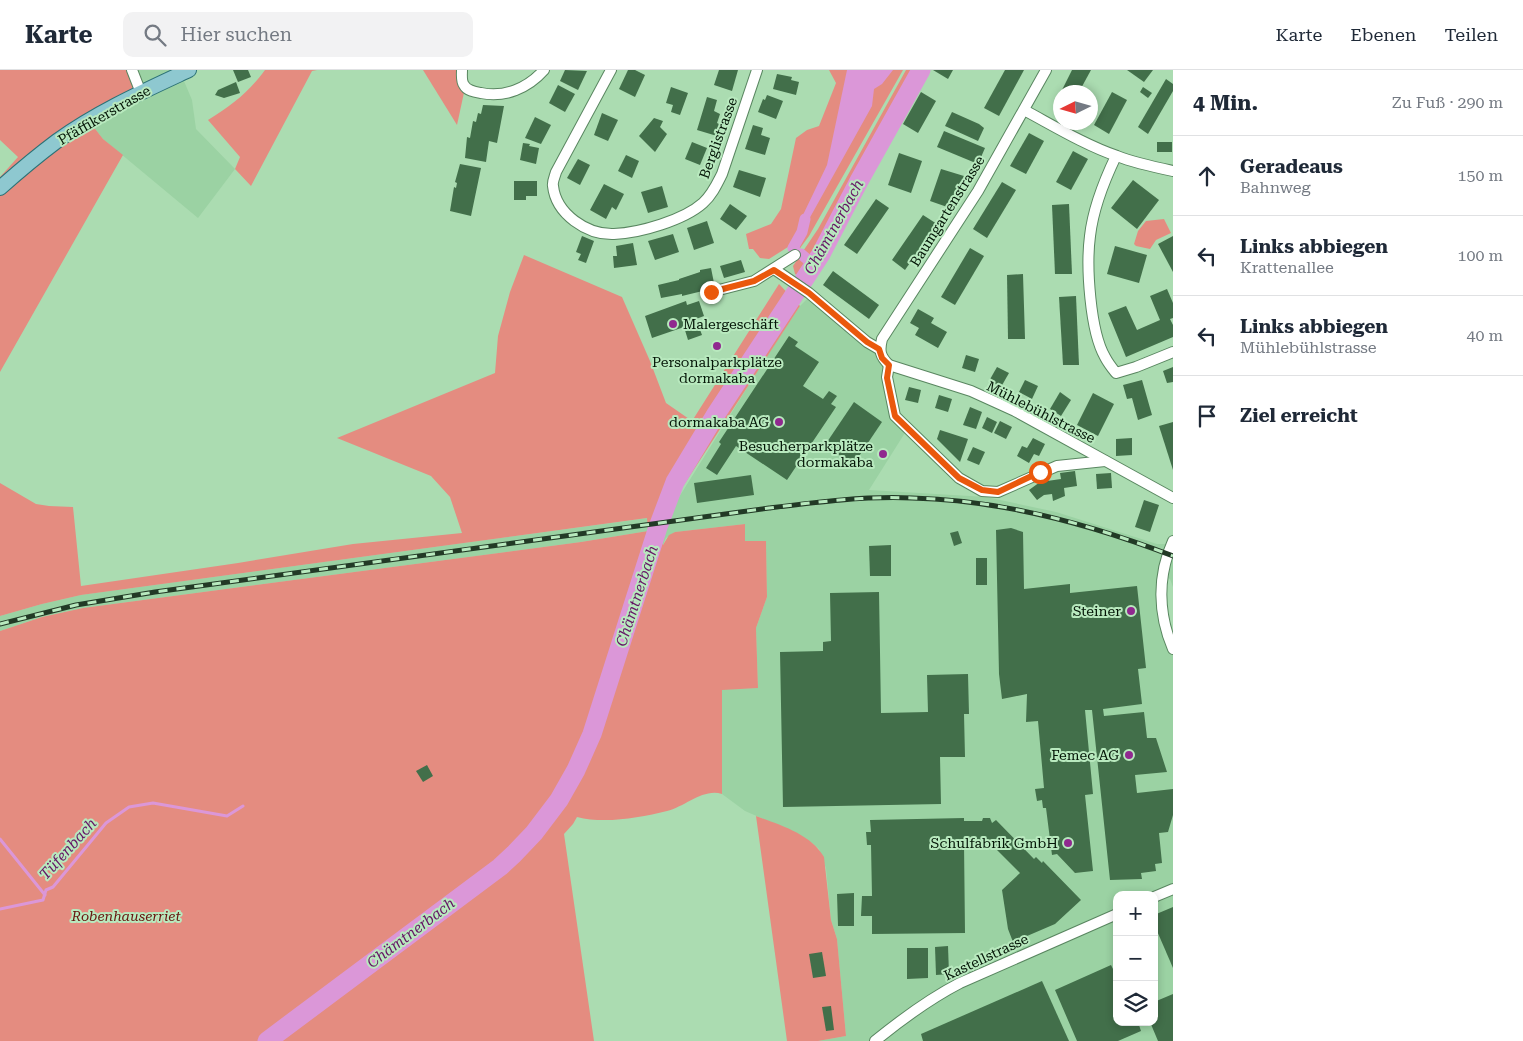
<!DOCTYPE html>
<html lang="de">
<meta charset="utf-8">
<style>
body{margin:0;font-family:"Roboto Serif",serif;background:#f2f2f3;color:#1f2937}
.controls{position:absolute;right:15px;bottom:15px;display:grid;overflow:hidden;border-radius:10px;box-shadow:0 2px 8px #0003}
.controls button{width:45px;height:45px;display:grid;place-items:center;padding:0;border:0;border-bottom:1px solid #e0e1e3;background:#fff;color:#1f2937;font:25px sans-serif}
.compass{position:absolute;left:1053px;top:15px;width:45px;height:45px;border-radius:50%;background:#fff;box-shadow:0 2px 8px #0003;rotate:265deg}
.stop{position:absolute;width:15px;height:15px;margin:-11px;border:4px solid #ea580c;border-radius:50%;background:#fff}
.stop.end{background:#ea580c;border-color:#fff;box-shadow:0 1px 5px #0008}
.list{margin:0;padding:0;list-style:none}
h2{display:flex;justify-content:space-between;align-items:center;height:65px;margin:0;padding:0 20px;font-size:21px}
h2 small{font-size:16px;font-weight:400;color:#747a83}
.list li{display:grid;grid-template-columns:32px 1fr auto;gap:15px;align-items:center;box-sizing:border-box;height:80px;padding:0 20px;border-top:1px solid #e0e1e3}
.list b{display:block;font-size:19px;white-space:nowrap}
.list p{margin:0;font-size:16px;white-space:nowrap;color:#747a83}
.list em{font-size:16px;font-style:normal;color:#747a83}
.icon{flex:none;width:28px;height:28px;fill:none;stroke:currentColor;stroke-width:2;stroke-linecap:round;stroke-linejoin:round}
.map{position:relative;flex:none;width:1173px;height:971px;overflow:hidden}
header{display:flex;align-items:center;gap:30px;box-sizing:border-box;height:70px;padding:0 25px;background:#fff;border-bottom:1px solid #e0e1e3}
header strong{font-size:24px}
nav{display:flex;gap:28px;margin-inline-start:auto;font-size:18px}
.search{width:350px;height:45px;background:#f2f2f3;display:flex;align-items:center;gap:12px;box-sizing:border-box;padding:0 18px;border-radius:10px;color:#747a83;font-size:19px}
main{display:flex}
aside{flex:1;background:#fff}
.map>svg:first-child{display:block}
.built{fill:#9bd2a3;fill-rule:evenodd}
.green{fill:#e48c80}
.water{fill:#db97d8}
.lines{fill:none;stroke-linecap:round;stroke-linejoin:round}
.stream{stroke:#db97d8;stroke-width:3}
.canal{stroke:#db97d8;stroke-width:11}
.river{stroke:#db97d8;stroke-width:19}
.building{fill:#426f4a}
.minor-casing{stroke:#598660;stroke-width:12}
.major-casing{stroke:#2c7276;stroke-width:16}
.minor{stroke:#fff;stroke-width:10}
.major{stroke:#8ec8d0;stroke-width:14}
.rail-casing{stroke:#223a26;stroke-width:5}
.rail{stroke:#b8e9be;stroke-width:3;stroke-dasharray:9;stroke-linecap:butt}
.route{stroke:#ea580c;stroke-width:6}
.poi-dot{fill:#90298f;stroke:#b8e9be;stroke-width:2}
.labels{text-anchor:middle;stroke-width:4;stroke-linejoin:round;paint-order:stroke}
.street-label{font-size:14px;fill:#041607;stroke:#b8e9be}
.poi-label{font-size:14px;fill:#041607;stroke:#b8e9be;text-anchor:end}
.park-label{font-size:14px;font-style:italic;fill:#67130e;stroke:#b8e9be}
.water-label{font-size:15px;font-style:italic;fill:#651465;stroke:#b8e9be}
</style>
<header>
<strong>Karte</strong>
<div class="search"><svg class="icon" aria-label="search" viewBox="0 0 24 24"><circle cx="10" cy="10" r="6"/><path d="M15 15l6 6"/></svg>Hier suchen</div>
<nav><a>Karte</a><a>Ebenen</a><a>Teilen</a></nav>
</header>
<main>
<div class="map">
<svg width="1173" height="971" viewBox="0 0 1173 971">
<rect width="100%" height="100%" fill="#abdcb1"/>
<g class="built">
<polygon points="131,0 189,0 181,4 192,30 196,59 235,99 198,148 103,69 89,51"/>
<path d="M 811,225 L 867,272 L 889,295 L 895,345 L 908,358 L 869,420 L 986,427 L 1056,442 L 1157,474 L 1173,474 L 1173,517 L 1170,509 L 1162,505 L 1173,579 L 1173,971 L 818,971 L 846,966 L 837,869 L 831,850 L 826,798 L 819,779 L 812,773 L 795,763 L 745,741 L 722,724 L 722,619 L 758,618 L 756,558 L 767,527 L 766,471 L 744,471 L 745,454 L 675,462 L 666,468 L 663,475 L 660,468 L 660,461 L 665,444 L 676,432 L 767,286 L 800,236 ZM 1117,825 L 1154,825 L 1154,952 L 1117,952 Z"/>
<polygon points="648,448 648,461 581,472 83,538 42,547 0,561 0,546 42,534 81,525"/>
</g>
<g class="green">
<polygon points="0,0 131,0 141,23 89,51 103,69 123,85 0,302 0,107 18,87 0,70"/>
<path d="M 265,0 L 317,0 L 312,1 L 251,116 L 235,99 L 240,87 L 208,50 C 233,34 247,24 265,0 Z"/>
<polygon points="423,0 462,0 465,18 457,55"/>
<polygon points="829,0 903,0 809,166 795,185 788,177 769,189 760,188 753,179 749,179 746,164 771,154 781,139 796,68 807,60 819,56 836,13"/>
<polygon points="906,0 921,0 859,111 821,184 805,209 795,204 793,196 818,159"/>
<polygon points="1164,149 1171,163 1156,170 1150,179 1136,176 1134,174 1138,161 1146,151"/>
<path d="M 524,185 L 622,227 L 650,291 L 666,333 L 692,351 L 779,214 L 800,236 L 665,444 C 662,455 658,464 663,475 L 669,465 L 675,462 L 745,454 L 745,471 L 766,471 L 767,527 L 756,558 L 758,618 L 722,620 L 722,724 C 703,718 685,737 667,741 C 639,748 604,754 577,747 L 573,754 L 564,764 L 594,971 L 0,971 L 0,561 L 42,547 L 83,538 L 581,472 L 648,461 L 647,448 L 81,525 L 42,534 L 0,546 L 0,413 L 36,434 L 49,436 L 73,437 L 81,516 L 238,493 L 353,474 L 462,463 L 450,427 L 431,406 L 337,368 L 495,303 L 498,266 L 510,222 Z"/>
<path d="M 756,746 C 780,755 811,764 824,787 L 831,850 L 837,869 L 846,966 L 818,971 L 787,971 Z"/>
</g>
<polygon class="water" points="847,0 893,0 882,14 874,19 872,36 808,151 802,147 827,95"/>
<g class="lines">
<g class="stream">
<polyline points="0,769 45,825"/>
<polyline points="0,839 43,830 46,820 53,817 106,753 129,737 153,733 227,746 243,736"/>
</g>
<g class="canal">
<polyline points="795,180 793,178 802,162 805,149"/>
<polyline points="801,184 814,195"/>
</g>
<polyline class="river" points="267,971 500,797 514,784 534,763 559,730 576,700 592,664 658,457 675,412 716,344 821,184 859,111 921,0"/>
</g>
<g class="building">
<polygon points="233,0 248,0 251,7 238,12"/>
<polygon points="565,0 587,1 578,20 560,11"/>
<polygon points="628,0 635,0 645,5 635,27 619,19"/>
<polygon points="719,0 738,0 732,21 714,15"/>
<polygon points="933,0 953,0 948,9"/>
<polygon points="1005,0 1024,0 999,46 984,38"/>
<polygon points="1072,0 1091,0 1079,22 1061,22"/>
<polygon points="1127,0 1153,0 1144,12"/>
<polygon points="777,4 792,7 791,10 799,12 796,25 773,19"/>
<polygon points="1166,9 1173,14 1173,21 1148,64 1138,57"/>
<polygon points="236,12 240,23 224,28 215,25 218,20"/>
<polygon points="558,15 575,24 565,42 549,33"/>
<polygon points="671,17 688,23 680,45 671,42 673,35 666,33"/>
<polygon points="1143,17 1152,23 1148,28 1140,22"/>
<polygon points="921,22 936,31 918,63 903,54"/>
<polygon points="1112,22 1127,30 1109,64 1094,55"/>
<polygon points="1060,23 1060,37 1055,34"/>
<polygon points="767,25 783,31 776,49 758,42 763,29 765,30"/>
<polygon points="707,27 717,30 714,41 720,44 717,53 721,55 717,66 697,60"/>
<polygon points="483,35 504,36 497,73 489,71 486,92 465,88 467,67 470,68 473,51 476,52 478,43 481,44"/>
<polygon points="952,42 979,54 984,58 978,71 945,56"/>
<polygon points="602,43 618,50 608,71 594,65"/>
<polygon points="535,47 551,55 541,74 525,68"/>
<polygon points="654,48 663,51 660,57 667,64 655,82 639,66"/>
<polygon points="753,55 763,58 761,65 770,68 765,85 745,79"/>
<polygon points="944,61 985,78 978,94 937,77"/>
<polygon points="1029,63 1044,71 1026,104 1010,96"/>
<polygon points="692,72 707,78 700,95 685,89"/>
<rect x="1157" y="72" width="15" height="10"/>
<polygon points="523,73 530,74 529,76 539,78 536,94 520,90"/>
<polygon points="1073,81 1088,89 1071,120 1056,112"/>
<polygon points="899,83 922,91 911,123 888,115"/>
<polygon points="626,85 639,91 632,108 618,101"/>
<polygon points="578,89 590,95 580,115 567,108"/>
<polygon points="460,94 481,98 471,146 450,141 454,117 456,118 457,113 455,112"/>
<polygon points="941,99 964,106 953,139 930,131"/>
<polygon points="739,100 766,108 760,127 733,117"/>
<polygon points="1133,110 1159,130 1137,159 1111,138"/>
<polygon points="514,111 537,111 537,126 526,126 526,130 514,130"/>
<polygon points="1002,112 1016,120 987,168 973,159"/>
<polygon points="604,114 624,124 616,140 612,137 606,149 590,140"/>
<polygon points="662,116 668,137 648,143 641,122"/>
<polygon points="876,129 889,138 857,184 844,175"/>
<polygon points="730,134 747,146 736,160 720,149"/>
<polygon points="1069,134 1072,204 1055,204 1052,135"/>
<polygon points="923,145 937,154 905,200 892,190"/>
<polygon points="707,151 714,173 694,180 687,158"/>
<polygon points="673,164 679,182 655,190 648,171"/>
<polygon points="582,166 594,171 586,193 578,190 581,184 576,182"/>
<polygon points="1173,166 1173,202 1158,174"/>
<polygon points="633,173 637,195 614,198 613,186 617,186 616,176"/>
<polygon points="1115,176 1147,185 1139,213 1107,204"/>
<polygon points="970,178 984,186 955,235 941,227"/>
<polygon points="741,190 745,202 724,208 720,196"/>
<polygon points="711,198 715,218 682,226 682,224 661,228 658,215 679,210 679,209 700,202 700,200"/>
<polygon points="833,201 879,235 869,249 823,215"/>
<polygon points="1023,204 1025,269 1008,269 1007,205"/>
<polygon points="1167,219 1173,233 1173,248 1170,249 1173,255 1173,267 1126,287 1108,243 1126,236 1137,260 1160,250 1150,226"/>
<polygon points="1076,226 1079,295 1063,295 1059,227"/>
<polygon points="686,231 687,235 699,231 704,246 696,249 702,265 688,270 684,257 652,268 645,246"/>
<polygon points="918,239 934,248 931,253 947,262 938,278 915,265 919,258 910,253"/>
<polygon points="789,266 798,272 795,276 819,292 803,316 823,329 829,321 837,326 831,334 836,337 787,410 736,376 717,405 706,398 721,374 719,372"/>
<polygon points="966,285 979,289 975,302 962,298"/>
<polygon points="997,297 1009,303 1001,317 989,311"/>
<polygon points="1173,297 1173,312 1167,313 1163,301"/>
<polygon points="1025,310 1038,316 1032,329 1019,322"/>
<polygon points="1142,310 1152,345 1138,350 1132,328 1127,329 1123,315"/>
<polygon points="909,317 921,320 918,333 905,330"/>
<polygon points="1060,322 1071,330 1061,346 1050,339"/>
<polygon points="1093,323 1114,334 1098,366 1077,355"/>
<polygon points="939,325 952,329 948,342 935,338"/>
<polygon points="854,332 882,352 853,395 825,375"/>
<polygon points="970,337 982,342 976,359 963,355"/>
<polygon points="987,347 997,352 992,363 982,358"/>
<polygon points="1000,351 1012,357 1006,369 994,363"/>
<polygon points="1173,352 1173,400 1159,356"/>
<polygon points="940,360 968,369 960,392 937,369"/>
<polygon points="1033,368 1045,374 1039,386 1034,384 1029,393 1017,386 1022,376 1027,378"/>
<polygon points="1132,368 1132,385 1116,386 1116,369"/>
<polygon points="973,377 985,382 979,395 967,390"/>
<polygon points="1075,401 1077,416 1064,418 1065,426 1053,431 1052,424 1044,425 1037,430 1029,420 1040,412 1061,409 1060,403"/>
<polygon points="1111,403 1112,418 1097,419 1096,404"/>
<polygon points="751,405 754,425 697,433 694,413"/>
<polygon points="1144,430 1159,435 1150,462 1135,457"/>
<polygon points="1011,458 1023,462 1024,519 1070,514 1070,523 1137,516 1146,598 1138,599 1142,634 1103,639 1104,646 1144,642 1147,668 1156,668 1167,702 1135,705 1137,723 1173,719 1173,745 1168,762 1159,763 1162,793 1155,794 1156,801 1141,803 1142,809 1110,810 1092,640 1085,640 1093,724 1085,725 1093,801 1075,803 1057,784 1052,785 1046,738 1043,738 1042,730 1037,731 1035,719 1044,718 1038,651 1026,652 1027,624 1002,629 999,604 996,460"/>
<polygon points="958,461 962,473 954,476 950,463"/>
<polygon points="891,475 891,506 870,506 869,476"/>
<rect x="976" y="488" width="11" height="27"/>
<polygon points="879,522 881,643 928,642 927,605 968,604 969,644 964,644 965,687 940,687 941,734 783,737 780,582 823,581 823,572 831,571 830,523"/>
<polygon points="427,695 433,706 423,712 416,701"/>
<polygon points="964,748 964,751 982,751 983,748 990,748 992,753 996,750 1034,789 1036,787 1042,793 1043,791 1081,830 1055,854 1013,872 1008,859 1002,820 1020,803 985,768 981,773 964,773 965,863 872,864 872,846 861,846 862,826 872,826 871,775 867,775 866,762 871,762 870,750"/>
<polygon points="854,823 854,856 838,856 837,824"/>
<polygon points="1173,837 1173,898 1154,854 1154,845"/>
<polygon points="948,876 949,904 936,905 935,877"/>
<polygon points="907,878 928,878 928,908 907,909"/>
<polygon points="822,882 826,906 813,908 809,884"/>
<polygon points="1111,895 1117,907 1117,952 1138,952 1141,961 1118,971 1077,971 1055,920"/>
<polygon points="1042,911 1069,971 923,971 921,964"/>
<polygon points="1173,924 1173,971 1158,971 1150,952 1154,952 1154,932"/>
<polygon points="831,936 834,960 826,961 822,937"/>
</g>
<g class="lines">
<defs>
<g id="minor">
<polyline points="132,0 141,23"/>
<path d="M 462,0 C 462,5 461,11 464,15 C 467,21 475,22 481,23 C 505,28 528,18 544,0"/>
<path d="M 611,0 L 556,102 C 555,106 552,112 553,116 C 556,144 587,165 614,164 C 640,163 684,150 703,133 C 712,125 717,114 722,104 L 757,0"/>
<path d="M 1046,0 L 978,121 L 882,269 C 879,281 880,286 889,295 L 971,321 L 1015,341 L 1173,428"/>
<path d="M 1024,40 C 1054,56 1085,75 1117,86 C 1135,93 1154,97 1173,101"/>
<path d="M 1116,86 C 1104,111 1093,139 1090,166 C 1086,196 1090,261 1105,287 C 1108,293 1112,298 1116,303 L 1136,297 L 1173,282"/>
<polyline points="774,199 809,223 867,272 879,279"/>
<polyline points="711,222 754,211 795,185"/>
<polyline points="889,295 887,307 895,346 959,408 982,421 998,422 1057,396 1105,391"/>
<path d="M 1173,471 C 1157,506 1158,544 1173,579"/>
<polyline points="1154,827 1173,819"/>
<path d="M 875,971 C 902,949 929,929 960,913 L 1117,844"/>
</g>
<path id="major" d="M 0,118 C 18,102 37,86 57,71 C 97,42 144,21 189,0"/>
</defs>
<use href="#minor" class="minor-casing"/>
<use href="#major" class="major-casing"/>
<use href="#minor" class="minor"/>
<use href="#major" class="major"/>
<defs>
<path id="rail" d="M 0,554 L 76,535 L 155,522 L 769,438 C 817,432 864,426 912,428 C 1002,430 1090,454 1173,486"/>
</defs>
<use href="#rail" class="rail-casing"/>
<use href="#rail" class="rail"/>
</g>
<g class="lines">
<polyline class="route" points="711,222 754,211 774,200 809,223 867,272 879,279 882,288 889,295 887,308 895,346 959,408 982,420 998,422 1040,402"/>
</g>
<g class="poi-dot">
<circle cx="673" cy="254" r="5"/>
<circle cx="717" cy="276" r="5"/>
<circle cx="779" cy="352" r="5"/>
<circle cx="883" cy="384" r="5"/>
<circle cx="1131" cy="541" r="5"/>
<circle cx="1129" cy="685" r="5"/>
<circle cx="1068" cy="773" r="5"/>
</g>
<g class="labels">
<g class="street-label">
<text transform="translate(104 45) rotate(-30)" y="5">Pfäffikerstrasse</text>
<text transform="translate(718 68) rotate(-70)" y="5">Berglistrasse</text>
<text transform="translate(947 141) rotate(-58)" y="5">Baumgartenstrasse</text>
<text transform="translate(1041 342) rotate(27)" y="5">Mühlebühlstrasse</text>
<text transform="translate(986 887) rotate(-25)" y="5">Kastellstrasse</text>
</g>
<g class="poi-label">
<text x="683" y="259" text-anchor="start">Malergeschäft</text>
<text x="717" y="297" text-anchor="middle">Personalparkplätze<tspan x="717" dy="16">dormakaba</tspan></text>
<text x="769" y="357">dormakaba AG</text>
<text x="873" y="381">Besucherparkplätze<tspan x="873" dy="16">dormakaba</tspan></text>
<text x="1121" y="546">Steiner</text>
<text x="1119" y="690">Femec AG</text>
<text x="1058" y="778">Schulfabrik GmbH</text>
</g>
<g class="park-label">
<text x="126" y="851">Robenhauserriet</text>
</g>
<g class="water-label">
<text transform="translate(834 157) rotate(-61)" y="5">Chämtnerbach</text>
<text transform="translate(637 526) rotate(-72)" y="5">Chämtnerbach</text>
<text transform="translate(68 779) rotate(-48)" y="5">Tüfenbach</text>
<text transform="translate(411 863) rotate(-37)" y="5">Chämtnerbach</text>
</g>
</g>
</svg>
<div class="controls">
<button>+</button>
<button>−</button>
<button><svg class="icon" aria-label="layers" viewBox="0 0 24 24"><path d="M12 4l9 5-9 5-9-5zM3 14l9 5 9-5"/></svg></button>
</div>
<svg class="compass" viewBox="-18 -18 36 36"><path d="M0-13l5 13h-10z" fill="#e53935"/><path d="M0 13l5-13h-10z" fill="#747a83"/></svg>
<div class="stop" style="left:1040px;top:402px"></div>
<div class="stop end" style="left:711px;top:222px"></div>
</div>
<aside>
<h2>4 Min.<small>Zu Fuß · 290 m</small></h2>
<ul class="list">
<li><svg class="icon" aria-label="ahead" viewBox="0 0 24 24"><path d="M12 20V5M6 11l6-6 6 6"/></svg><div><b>Geradeaus</b><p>Bahnweg</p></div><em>150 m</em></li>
<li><svg class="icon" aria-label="left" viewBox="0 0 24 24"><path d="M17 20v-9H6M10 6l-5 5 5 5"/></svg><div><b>Links abbiegen</b><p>Krattenallee</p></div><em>100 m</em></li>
<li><svg class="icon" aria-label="left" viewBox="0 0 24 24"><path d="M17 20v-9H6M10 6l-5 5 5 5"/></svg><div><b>Links abbiegen</b><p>Mühlebühlstrasse</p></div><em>40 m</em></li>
<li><svg class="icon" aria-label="arrive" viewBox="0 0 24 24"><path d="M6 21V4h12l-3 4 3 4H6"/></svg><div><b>Ziel erreicht</b></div></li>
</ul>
</aside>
</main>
